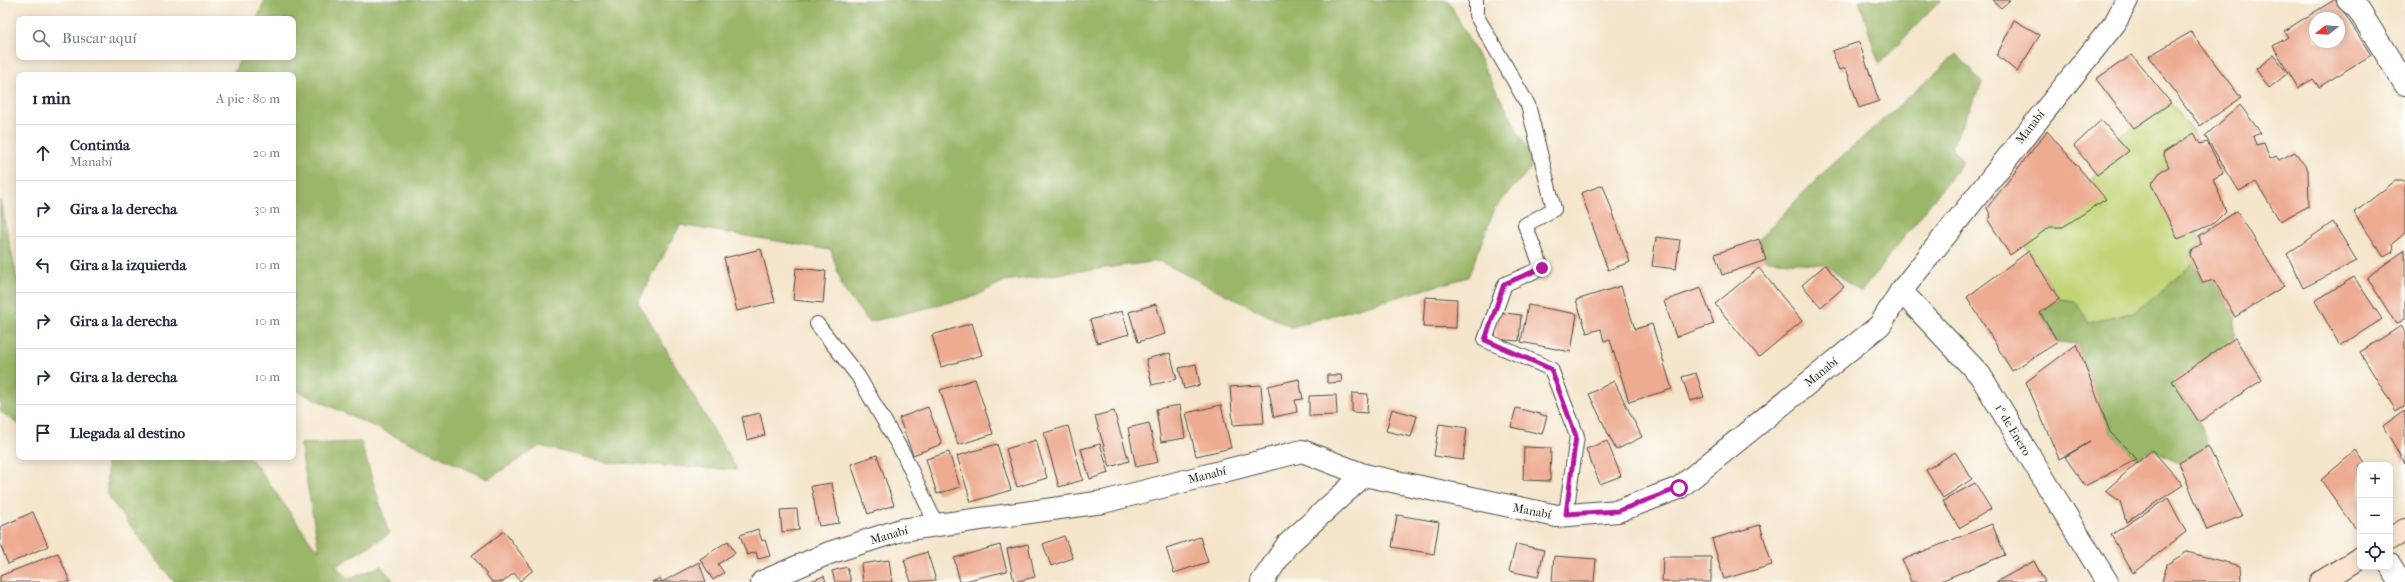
<!DOCTYPE html>
<html lang="es">
<meta charset="utf-8">
<style>
body{margin:0;font-family:"IM FELL French Canon",serif;background:#f2f2f3;color:#1f2937}
.controls{position:absolute;right:12px;bottom:12px;display:grid;overflow:hidden;border-radius:8px;box-shadow:0 2px 10px #0003}
.controls button{width:36px;height:36px;display:grid;place-items:center;padding:0;border:0;border-bottom:1px solid #e0e1e3;background:#fff;color:#1f2937;font:20px sans-serif}
.compass{position:absolute;left:2309px;top:12px;width:36px;height:36px;border-radius:50%;background:#fff;box-shadow:0 2px 10px #0003;rotate:253deg}
.stop{position:absolute;width:12px;height:12px;margin:-9px;border:3px solid #b5179e;border-radius:50%;background:#fff}
.stop.end{background:#b5179e;border-color:#fff;box-shadow:0 1px 4px #0008}
.list{margin:0;padding:0;list-style:none}
h2{display:flex;justify-content:space-between;align-items:center;height:52px;margin:0;padding:0 16px;font-size:17px}
h2 small{font-size:13px;font-weight:400;color:#747a83}
.list li{display:grid;grid-template-columns:26px 1fr auto;gap:12px;align-items:center;box-sizing:border-box;height:56px;padding:0 16px;border-top:1px solid #e0e1e3}
.list b{display:block;font-size:15px;white-space:nowrap}
.list p{margin:0;font-size:13px;white-space:nowrap;color:#747a83}
.list em{font-size:13px;font-style:normal;color:#747a83}
.icon{flex:none;width:22px;height:22px;fill:none;stroke:currentColor;stroke-width:2;stroke-linecap:round;stroke-linejoin:round}
.map{position:relative;flex:none;width:2405px;height:582px;overflow:hidden}
.search{position:absolute;background:#fff;box-shadow:0 2px 10px #0003;left:16px;top:16px;width:280px;height:44px;display:flex;align-items:center;gap:10px;box-sizing:border-box;padding:0 14px;border-radius:8px;color:#747a83;font-size:15px}
.panel{position:absolute;background:#fff;box-shadow:0 2px 10px #0003;left:16px;top:72px;width:280px;height:388px;border-radius:8px}
.map>svg:first-child{display:block}
.green{fill:#c3d477;stroke:#778051}
.forest{fill:#9ab668;stroke:#62704a}
.building{fill:#edab91;fill-rule:evenodd}
.lines{fill:none;stroke-linecap:round;stroke-linejoin:round}
.lane-casing{stroke:#494743;stroke-width:16}
.street-casing{stroke:#494743;stroke-width:24}
.secondary-casing{stroke:#494743;stroke-width:24}
.lane{stroke:#fff;stroke-width:14}
.street{stroke:#fff;stroke-width:22}
.secondary{stroke:#fde4d1;stroke-width:22}
.route{stroke:#b5179e;stroke-width:5}
.labels{text-anchor:middle;stroke-width:3.5;stroke-linejoin:round;paint-order:stroke}
.street-label{font-size:12px;fill:#2b2b2b;stroke:#fdfcf7}
</style>
<div class="map">
<svg width="2405" height="582" viewBox="0 0 2405 582">
<rect width="100%" height="100%" fill="#fdfcf7"/>
<filter id="ink" filterUnits="userSpaceOnUse"><feTurbulence type="fractalNoise" baseFrequency=".025" numOctaves="2"/><feDisplacementMap in="SourceGraphic" scale="8" xChannelSelector="R" yChannelSelector="G"/><feConvolveMatrix kernelMatrix="1 2 1 2 8 2 1 2 1" color-interpolation-filters="sRGB"/></filter>
<filter id="wash" filterUnits="userSpaceOnUse"><feTurbulence type="fractalNoise" baseFrequency=".012" numOctaves="4" result="noise"/><feDisplacementMap in="SourceGraphic" scale="16" xChannelSelector="R" yChannelSelector="G"/><feGaussianBlur stdDeviation="0.9" result="paint"/><feColorMatrix in="noise" values="0 0 0 0 0 0 0 0 0 0 0 0 0 0 0 0 0 1.4 0 .05"/><feComposite in="paint" operator="in"/></filter>
<g filter="url(#wash)">
<rect width="100%" height="100%" fill="#f4e5cb"/>
<polygon class="green" points="2171,103 2194,133 2164,153 2169,167 2161,171 2151,184 2175,229 2196,231 2201,244 2192,250 2190,255 2194,263 2136,312 2089,323 2075,301 2059,299 2024,244 2050,227 2063,227 2089,180 2129,151 2117,138"/>
<g class="forest">
<polygon points="265,0 1448,0 1535,163 1495,208 1468,277 1291,327 1159,261 1004,281 976,296 869,322 843,289 831,250 680,225 638,302 737,470 605,462 540,446 488,479 293,389 293,75 233,75 241,57 293,57 293,19 257,19"/>
<polygon points="1859,0 1941,0 1879,64"/>
<polygon points="1957,54 1982,83 1952,146 1963,162 1861,292 1825,265 1766,260 1759,239 1823,173"/>
<polygon points="0,200 19,287 19,425 0,411"/>
<polygon points="2194,263 2202,283 2214,280 2235,317 2235,338 2172,381 2199,422 2208,446 2179,463 2152,450 2137,459 2110,432 2077,344 2058,342 2040,313 2059,299 2075,301 2089,323 2136,312"/>
<polygon points="361,442 389,534 336,566 349,579 381,566 394,582 174,582 107,495 107,457 250,457 313,545 319,550 300,444"/>
</g>
<g id="blocks">
<g class="building">
<polygon points="1992,0 2010,0 2001,8"/>
<path d="M 2334,0 L 2336,0 L 2371,55 L 2319,87 L 2313,79 L 2298,88 L 2273,46 L 2288,37 L 2284,31 ZM 2315,18 L 2339,18 L 2339,42 L 2315,42 Z"/>
<polygon points="2014,20 2040,35 2017,72 1997,55"/>
<polygon points="2191,32 2241,98 2200,126 2149,56"/>
<polygon points="1859,42 1879,101 1859,108 1846,68 1839,70 1832,51"/>
<polygon points="2132,55 2171,103 2134,128 2096,79"/>
<polygon points="2274,55 2288,73 2269,88 2256,69"/>
<polygon points="2240,105 2261,133 2253,136 2256,145 2264,143 2270,159 2276,156 2279,160 2295,152 2308,170 2309,206 2280,221 2256,182 2239,191 2205,136"/>
<polygon points="2101,120 2129,151 2097,175 2074,146"/>
<polygon points="2047,131 2106,199 2063,227 2050,227 2010,255 1988,220 1991,217 1987,208"/>
<polygon points="2194,133 2200,144 2207,142 2224,173 2213,179 2226,211 2214,223 2178,239 2151,184 2161,171 2169,167 2163,153"/>
<polygon points="2395,181 2405,181 2405,233 2392,244 2393,252 2384,257 2354,213"/>
<polygon points="1603,185 1630,262 1608,270 1581,193"/>
<polygon points="2237,211 2284,286 2235,317 2214,280 2203,283 2190,255 2192,250 2201,244 2199,236"/>
<polygon points="2333,222 2357,261 2303,288 2287,254"/>
<polygon points="1656,237 1680,240 1676,269 1652,266"/>
<polygon points="1759,239 1766,260 1722,275 1715,254"/>
<polygon points="761,249 775,302 737,311 724,258"/>
<polygon points="2405,250 2405,319 2396,324 2367,277"/>
<polygon points="2029,251 2059,299 2040,313 2058,342 2012,371 1967,297"/>
<polygon points="1825,265 1844,287 1821,307 1802,285"/>
<polygon points="796,268 826,271 823,303 793,300"/>
<polygon points="1759,268 1802,321 1759,357 1715,304"/>
<polygon points="2354,277 2382,319 2340,346 2315,301"/>
<polygon points="1621,286 1635,329 1652,324 1672,389 1629,402 1610,340 1604,341 1601,329 1587,333 1576,300"/>
<polygon points="1701,288 1714,324 1676,337 1664,301"/>
<polygon points="1425,297 1457,299 1456,328 1423,327"/>
<polygon points="1156,304 1165,334 1138,342 1129,312"/>
<polygon points="1528,305 1577,314 1571,352 1521,342"/>
<polygon points="1122,311 1129,334 1097,343 1090,320"/>
<polygon points="1497,312 1521,315 1519,341 1495,339"/>
<polygon points="972,323 982,355 941,367 932,335"/>
<polygon points="2401,326 2405,332 2405,405 2396,411 2360,352"/>
<polygon points="2235,338 2262,380 2199,422 2172,381"/>
<polygon points="2077,344 2110,432 2137,459 2085,486 2065,457 2090,442 2059,459 2026,382"/>
<polygon points="1170,353 1177,379 1152,385 1146,359"/>
<polygon points="1196,364 1200,385 1184,389 1179,368"/>
<polygon points="1696,373 1704,397 1690,401 1682,377"/>
<polygon points="1327,375 1341,375 1342,382 1327,383"/>
<polygon points="975,379 993,434 958,445 940,390"/>
<polygon points="1299,379 1303,399 1295,400 1297,412 1274,417 1268,386"/>
<polygon points="1614,381 1642,437 1616,450 1589,394"/>
<polygon points="1261,385 1264,423 1233,425 1230,387"/>
<polygon points="1352,393 1368,394 1367,413 1352,412"/>
<polygon points="1336,395 1337,415 1309,416 1309,396"/>
<polygon points="1180,405 1185,438 1161,442 1156,409"/>
<polygon points="1221,405 1231,448 1196,456 1186,413"/>
<polygon points="928,407 942,444 913,455 899,418"/>
<polygon points="1516,408 1547,416 1542,434 1511,427"/>
<polygon points="1392,409 1417,416 1411,437 1386,431"/>
<polygon points="2405,410 2405,464 2383,426"/>
<polygon points="1114,411 1129,461 1110,467 1095,416"/>
<polygon points="760,413 765,435 747,440 742,417"/>
<polygon points="1149,423 1158,462 1136,467 1128,428"/>
<polygon points="1439,424 1467,428 1463,460 1434,456"/>
<polygon points="1068,426 1083,480 1059,487 1044,433"/>
<polygon points="1036,440 1047,478 1017,487 1006,449"/>
<polygon points="1607,441 1621,476 1600,484 1586,449"/>
<polygon points="997,444 1011,490 971,502 957,456"/>
<polygon points="1100,444 1109,473 1090,479 1081,449"/>
<polygon points="2208,446 2242,516 2207,530 2179,463"/>
<polygon points="1524,447 1551,448 1550,481 1523,480"/>
<polygon points="2152,450 2183,485 2126,522 2120,501 2105,491"/>
<polygon points="2356,450 2366,465 2360,465 2360,527 2356,529 2321,480"/>
<polygon points="949,452 960,487 937,494 926,459"/>
<polygon points="1955,452 1972,479 1943,498 1926,470"/>
<polygon points="877,455 894,505 868,514 851,464"/>
<polygon points="832,483 839,523 819,526 811,486"/>
<polygon points="1975,483 1991,509 1959,528 1943,501"/>
<polygon points="2168,498 2186,532 2133,573 2111,535"/>
<polygon points="797,509 799,530 782,532 780,510"/>
<polygon points="33,512 48,546 8,564 0,544 0,527"/>
<polygon points="1397,515 1439,522 1434,554 1392,547"/>
<polygon points="1992,524 2005,555 1938,582 1911,582 1902,560"/>
<polygon points="1760,525 1772,565 1724,579 1712,539"/>
<polygon points="758,529 762,541 765,540 770,556 758,559 756,552 747,555 740,535"/>
<polygon points="504,531 533,570 520,581 514,573 503,582 492,582 472,555"/>
<polygon points="1064,536 1073,558 1051,566 1043,544"/>
<polygon points="1200,537 1208,562 1174,573 1166,548"/>
<polygon points="728,541 735,553 718,564 724,573 713,580 700,559"/>
<polygon points="1028,544 1035,577 1014,582 1007,549"/>
<polygon points="1516,544 1544,550 1538,577 1509,571"/>
<polygon points="1000,545 1007,571 960,582 954,558"/>
<polygon points="927,552 936,580 911,582 904,560"/>
<polygon points="2187,552 2240,566 2241,582 2162,582 2167,564"/>
<polygon points="58,553 70,582 0,582 0,576"/>
<polygon points="1554,556 1596,559 1594,582 1552,582"/>
<polygon points="1663,557 1711,557 1711,582 1662,582"/>
<polygon points="889,560 892,582 863,582 861,564"/>
<polygon points="2034,561 2045,582 1996,582"/>
<polygon points="699,562 706,582 652,582 660,578 662,582"/>
<polygon points="847,567 851,582 835,582 832,571"/>
<polygon points="824,576 826,582 808,582"/>
</g>
</g>
</g>
<g filter="url(#ink)">
<use href="#blocks" fill-opacity="0" stroke="#494743" stroke-width="1"/>
<g class="lines">
<defs>
<g id="lane">
<polyline points="1476,0 1476,15 1528,105 1554,209 1525,225 1542,268 1505,284 1485,340 1551,369 1577,436 1566,514"/>
<polyline points="817,324 858,376 904,455 936,524"/>
</g>
<g id="street">
<polyline points="2348,0 2358,9 2405,84"/>
<polyline points="1901,291 1980,375 2107,582"/>
<polyline points="2390,565 2401,582"/>
<polyline points="762,582 829,553 901,530 1103,502 1302,451 1364,475 1557,516 1618,511 1679,488 1880,325 1901,291 2115,23 2127,0"/>
<polyline points="1262,582 1287,545 1364,475"/>
</g>
<g id="secondary">
<polyline points="2390,539 2405,530"/>
<polyline points="2321,582 2360,558"/>
</g>
</defs>
<use href="#lane" class="lane-casing"/>
<use href="#street" class="street-casing"/>
<use href="#secondary" class="secondary-casing"/>
<use href="#lane" class="lane"/>
<use href="#street" class="street"/>
<use href="#secondary" class="secondary"/>
</g>
</g>
<g class="lines" filter="url(#ink)">
<polyline class="route" points="1542,268 1504,284 1485,340 1551,369 1576,436 1566,514 1618,511 1679,488"/>
</g>
<g class="labels">
<g class="street-label">
<text transform="translate(2030 127) rotate(-52)" y="4">Manabí</text>
<text transform="translate(1821 372) rotate(-39)" y="4">Manabí</text>
<text transform="translate(2013 430) rotate(59)" y="4">1º de Enero</text>
<text transform="translate(1207 475) rotate(-14)" y="4">Manabí</text>
<text transform="translate(1532 511) rotate(11)" y="4">Manabí</text>
<text transform="translate(889 535) rotate(-16)" y="4">Manabí</text>
</g>
</g>
</svg>
<div class="controls">
<button>+</button>
<button>−</button>
<button><svg class="icon" aria-label="locate" viewBox="0 0 24 24"><circle cx="12" cy="12" r="6"/><path d="M12 2v4M12 18v4M2 12h4M18 12h4"/></svg></button>
</div>
<svg class="compass" viewBox="-18 -18 36 36"><path d="M0-13l5 13h-10z" fill="#e53935"/><path d="M0 13l5-13h-10z" fill="#747a83"/></svg>
<div class="stop" style="left:1679px;top:488px"></div>
<div class="stop end" style="left:1542px;top:268px"></div>
<div class="search"><svg class="icon" aria-label="search" viewBox="0 0 24 24"><circle cx="10" cy="10" r="6"/><path d="M15 15l6 6"/></svg>Buscar aquí</div>
<section class="panel">
<h2>1 min<small>A pie · 80 m</small></h2>
<ul class="list">
<li><svg class="icon" aria-label="ahead" viewBox="0 0 24 24"><path d="M12 20V5M6 11l6-6 6 6"/></svg><div><b>Continúa</b><p>Manabí</p></div><em>20 m</em></li>
<li><svg class="icon" aria-label="right" viewBox="0 0 24 24"><path d="M7 20v-9h11M14 6l5 5-5 5"/></svg><div><b>Gira a la derecha</b></div><em>30 m</em></li>
<li><svg class="icon" aria-label="left" viewBox="0 0 24 24"><path d="M17 20v-9H6M10 6l-5 5 5 5"/></svg><div><b>Gira a la izquierda</b></div><em>10 m</em></li>
<li><svg class="icon" aria-label="right" viewBox="0 0 24 24"><path d="M7 20v-9h11M14 6l5 5-5 5"/></svg><div><b>Gira a la derecha</b></div><em>10 m</em></li>
<li><svg class="icon" aria-label="right" viewBox="0 0 24 24"><path d="M7 20v-9h11M14 6l5 5-5 5"/></svg><div><b>Gira a la derecha</b></div><em>10 m</em></li>
<li><svg class="icon" aria-label="arrive" viewBox="0 0 24 24"><path d="M6 21V4h12l-3 4 3 4H6"/></svg><div><b>Llegada al destino</b></div></li>
</ul>
</section>
</div>
